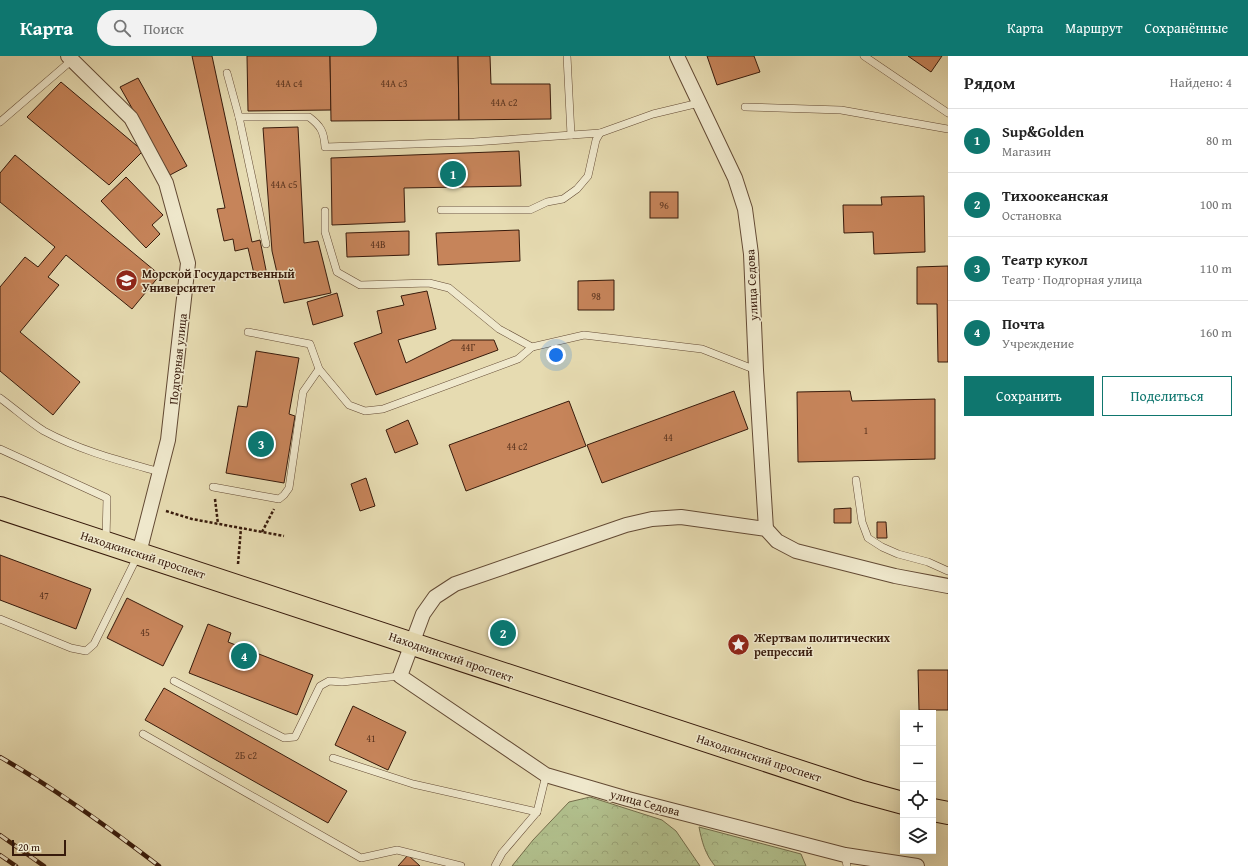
<!DOCTYPE html>
<html lang="ru">
<meta charset="utf-8">
<style>
body{margin:0;font-family:"Gentium Book Plus",serif;background:#f2f2f2;color:#222}
.controls{position:absolute;right:12px;bottom:12px;display:grid;overflow:hidden;border-radius:0px;box-shadow:0 4px 16px #0002}
.controls button{width:36px;height:36px;display:grid;place-items:center;padding:0;border:0;border-bottom:1px solid #e0e0e0;background:#fff;color:#222;font:20px sans-serif}
.scale{position:absolute;left:12px;bottom:10px;width:54px;box-sizing:border-box;padding-left:4px;border:2px solid #371a0b;border-top:0;font-size:11px;line-height:14px;white-space:nowrap;color:#371a0b;-webkit-text-stroke:3px #efe8cc;paint-order:stroke}
.you{position:absolute;left:556px;top:299px;width:14px;height:14px;margin:-10px;border:3px solid #fff;border-radius:50%;background:#1a73e8;box-shadow:0 0 0 6px #1a73e833}
.badge{display:grid;place-items:center;width:26px;height:26px;border-radius:50%;background:#0f766e;color:#fff;font-size:13px;font-weight:700}
.pin{position:absolute;translate:-50% -50%;border:2px solid #fff;box-shadow:0 1px 4px #0006}
.list{margin:0;padding:0;list-style:none}
h2{display:flex;justify-content:space-between;align-items:center;height:52px;margin:0;padding:0 16px;font-size:17px}
h2 small{font-size:13px;font-weight:400;color:#767676}
.list li{display:grid;grid-template-columns:26px 1fr auto;gap:12px;align-items:center;box-sizing:border-box;height:64px;padding:0 16px;border-top:1px solid #e0e0e0}
.list b{display:block;font-size:15px;white-space:nowrap}
.list p{margin:0;font-size:13px;white-space:nowrap;color:#767676}
.list em{font-size:13px;font-style:normal;color:#767676}
.actions{display:flex;gap:8px;padding:12px 16px}
.actions a{flex:1;padding:9px 0;border:1px solid #0f766e;border-radius:0px;text-align:center;font-size:14px;color:#0f766e}
.actions .main{background:#0f766e;color:#fff}
.icon{flex:none;width:22px;height:22px;fill:none;stroke:currentColor;stroke-width:2;stroke-linecap:round;stroke-linejoin:round}
.map{position:relative;flex:none;width:948px;height:810px;overflow:hidden}
header{display:flex;align-items:center;gap:24px;box-sizing:border-box;height:56px;padding:0 20px;background:#0f766e;color:#fff}
header strong{font-size:19px}
nav{display:flex;gap:22px;margin-inline-start:auto;font-size:14px}
.search{width:280px;height:36px;background:#f2f2f2;display:flex;align-items:center;gap:10px;box-sizing:border-box;padding:0 14px;border-radius:22px;color:#767676;font-size:15px}
main{display:flex}
aside{flex:1;background:#fff}
.map>svg:first-child{display:block}
.forest{fill:url(#forest-crowns);stroke:#746e4c}
.building{fill:#c6845a;stroke:#371a0b}
.lines{fill:none;stroke-linecap:round;stroke-linejoin:round}
.lane-casing{stroke:#634a34;stroke-width:8}
.street-casing{stroke:#634a34;stroke-width:16}
.primary-casing{stroke:#371a0b;stroke-width:24}
.path{stroke:#371a0b;stroke-width:2.5;stroke-dasharray:3 2;stroke-linecap:butt}
.lane{stroke:#efe8cc;stroke-width:7}
.street{stroke:#efe8cc;stroke-width:14}
.primary{stroke:#e6dbb1;stroke-width:22}
.rail-casing{stroke:#371a0b;stroke-width:4.5}
.rail{stroke:#efe8cc;stroke-width:3;stroke-dasharray:9;stroke-linecap:butt}
.labels{text-anchor:middle;stroke-width:3;stroke-linejoin:round;paint-order:stroke}
.number-label{font-size:10px;fill:#5b341f}
.poi-label{font-size:12px;font-weight:bold;fill:#371a0b;stroke:#efe8cc;text-anchor:start}
.street-label{font-size:12px;fill:#371a0b;stroke:#efe8cc}
</style>
<header>
<strong>Карта</strong>
<div class="search"><svg class="icon" aria-label="search" viewBox="0 0 24 24"><circle cx="10" cy="10" r="6"/><path d="M15 15l6 6"/></svg>Поиск</div>
<nav><a>Карта</a><a>Маршрут</a><a>Сохранённые</a></nav>
</header>
<main>
<div class="map">
<svg width="948" height="810" viewBox="0 0 948 810">
<defs>
<pattern id="forest-crowns" width="20" height="18" patternUnits="userSpaceOnUse"><rect width="20" height="18" fill="#b2c18e"/><path d="M2 6a3 3 0 1 1 6 0M12 15a3 3 0 1 1 6 0" fill="none" stroke="#9aa579"/></pattern>
</defs>
<rect width="100%" height="100%" fill="#e6dbb1"/>
<filter id="stains"><feTurbulence type="fractalNoise" baseFrequency=".005" numOctaves="4"/><feColorMatrix values="0 0 0 0 .2 0 0 0 0 .09 0 0 0 0 .02 0 0 0 .5 -.17"/></filter>
<radialGradient id="worn" r=".72"><stop offset=".6" stop-color="#630" stop-opacity="0"/><stop offset="1" stop-color="#630" stop-opacity=".3"/></radialGradient>
<g class="forest">
<polygon points="590,741 662,764 676,775 700,810 512,810 533,784 569,746"/>
<path d="M 699,771 L 801,798 L 806,810 L 715,810 C 705,798 702,786 699,771 Z"/>
</g>
<g class="building">
<polygon points="192,0 212,0 252,186 260,184 267,219 255,222 248,192 235,195 233,183 224,185 217,153 225,152"/>
<polygon points="247,0 330,0 331,54 248,55"/>
<polygon points="330,0 458,0 459,64 331,65"/>
<polygon points="458,0 490,0 491,28 550,28 551,63 459,64"/>
<polygon points="707,0 754,0 760,16 717,29"/>
<polygon points="908,0 942,0 931,16"/>
<polygon points="138,22 187,110 170,119 120,31"/>
<polygon points="61,26 143,95 109,129 27,61"/>
<polygon points="298,71 304,187 318,185 331,237 284,247 272,195 263,72"/>
<polygon points="519,95 521,130 404,132 405,166 332,169 331,102"/>
<polygon points="15,99 160,219 132,253 66,199 48,221 59,229 20,276 80,326 53,359 0,315 0,231 25,201 38,211 55,191 0,146 0,117"/>
<polygon points="126,121 163,159 152,169 160,178 146,192 101,145"/>
<rect x="650" y="136" width="28" height="26"/>
<polygon points="924,140 925,196 874,198 873,176 844,177 843,149 882,149 881,141"/>
<polygon points="519,174 520,205 438,209 436,177"/>
<polygon points="409,175 409,199 347,201 346,177"/>
<polygon points="948,210 948,306 938,306 937,248 917,248 917,211"/>
<polygon points="614,224 614,254 578,254 578,225"/>
<polygon points="427,235 436,273 398,284 406,307 452,284 494,284 498,294 376,339 354,287 382,277 377,255 404,249 401,240"/>
<polygon points="337,237 343,260 313,269 307,246"/>
<polygon points="256,295 299,302 289,358 295,360 284,427 226,417 238,350 247,351"/>
<polygon points="734,335 748,373 602,427 587,389"/>
<polygon points="850,335 852,345 935,343 935,403 798,406 797,336"/>
<polygon points="569,345 586,390 466,435 449,389"/>
<polygon points="408,364 418,388 395,397 386,374"/>
<polygon points="366,422 375,450 360,455 351,428"/>
<polygon points="851,452 851,467 834,467 834,453"/>
<polygon points="877,466 886,466 887,482 877,482"/>
<polygon points="0,499 91,533 76,573 0,544"/>
<polygon points="127,542 183,570 163,610 107,582"/>
<polygon points="208,568 231,577 228,586 313,619 297,659 189,617"/>
<polygon points="918,614 948,614 948,654 919,654"/>
<polygon points="164,632 347,735 328,767 145,664"/>
<polygon points="353,650 406,676 388,714 335,689"/>
<polygon points="408,799 420,810 398,810"/>
</g>
<g class="lines">
<defs>
<g id="lane">
<polyline points="567,0 571,79"/>
<polyline points="864,0 948,57"/>
<polyline points="227,17 239,61 266,188"/>
<polyline points="745,51 841,54 948,73"/>
<path d="M 239,61 L 309,61 C 321,70 324,76 325,91 L 474,86 L 600,77"/>
<polyline points="0,66 72,4"/>
<polyline points="441,154 530,154 547,146 563,143 577,133 588,120 596,84 600,77 653,58 699,47"/>
<polyline points="325,155 325,176 337,216 360,229 429,227 449,232 499,273 532,291"/>
<polyline points="248,276 310,288 319,313 349,349 365,355 383,353 518,303 532,291 584,279 702,293 756,314"/>
<path d="M 0,342 C 14,352 29,366 44,375 C 81,395 121,405 160,416"/>
<polyline points="0,393 107,442 106,484"/>
<polyline points="856,424 862,466 868,482 882,491 898,498 928,506 948,515"/>
<polyline points="213,431 279,443 284,439 289,432 303,336 319,313"/>
<polyline points="0,563 71,592 86,595 94,588 138,499"/>
<polyline points="174,625 284,682 295,681 320,630 329,625 342,626 400,620"/>
<polyline points="143,678 361,802 397,794 461,810"/>
<polyline points="333,702 413,728 537,756"/>
<polyline points="845,799 847,810"/>
<polyline points="495,810 502,797 537,756 546,719"/>
</g>
<g id="street">
<polyline points="68,0 131,62 166,127 188,207 168,384 139,497"/>
<polyline points="677,0 735,122 745,153 751,198 756,314 766,473"/>
<polyline points="917,810 845,799 628,743 546,719 400,620 423,558 435,541 455,528 626,469 652,463 681,461 766,473 777,485 796,495 895,520 948,530"/>
</g>
<g id="primary">
<path d="M 0,452 C 286,545 572,641 859,735 L 903,747"/>
<polyline points="933,754 948,757"/>
</g>
</defs>
<use href="#lane" class="lane-casing"/>
<use href="#street" class="street-casing"/>
<use href="#primary" class="primary-casing"/>
<g class="path">
<polyline points="215,443 218,468"/>
<polyline points="166,455 192,463 284,480"/>
<polyline points="262,476 274,453"/>
<polyline points="238,508 241,472"/>
</g>
<use href="#lane" class="lane"/>
<use href="#street" class="street"/>
<use href="#primary" class="primary"/>
<defs>
<g id="rail">
<path d="M 0,701 C 56,733 108,771 159,810"/>
<polyline points="0,779 44,810"/>
<polyline points="0,799 16,810"/>
</g>
</defs>
<use href="#rail" class="rail-casing"/>
<use href="#rail" class="rail"/>
</g>
<defs>
<symbol id="university-disc" viewBox="-11 -11 22 22"><circle r="9.5" fill="#8f2418" stroke="#efe8cc"/><path d="M0-5L7-2L0 1L-7-2ZM-4 1L0 2.5L4 1V4Q0 6-4 4Z" fill="#fff"/></symbol>
<symbol id="sight-disc" viewBox="-11 -11 22 22"><circle r="9.5" fill="#8f2418" stroke="#efe8cc"/><path d="M0-6L1.8-2.2L6-1.7L2.9 1.2L3.7 5.4L0 3.3L-3.7 5.4L-2.9 1.2L-6-1.7L-1.8-2.2Z" fill="#fff"/></symbol>
</defs>
<g fill-rule="evenodd">
<use href="#university-disc" x="114" y="212" width="25" height="25"/>
<use href="#sight-disc" x="726" y="576" width="25" height="25"/>
</g>
<g class="labels">
<g class="number-label">
<text x="289" y="31">44А с4</text>
<text x="394" y="31">44А с3</text>
<text x="504" y="50">44А с2</text>
<text x="284" y="132">44А с5</text>
<text x="664" y="153">96</text>
<text x="378" y="192">44В</text>
<text x="596" y="244">98</text>
<text x="468" y="295">44Г</text>
<text x="866" y="378">1</text>
<text x="668" y="385">44</text>
<text x="517" y="394">44 с2</text>
<text x="44" y="543">47</text>
<text x="145" y="580">45</text>
<text x="371" y="686">41</text>
<text x="246" y="703">2Б с2</text>
</g>
<g class="poi-label">
<text x="142" y="222">Морской Государственный<tspan x="142" dy="14">Университет</tspan></text>
<text x="754" y="586">Жертвам политических<tspan x="754" dy="14">репрессий</tspan></text>
</g>
<g class="street-label">
<text transform="translate(752 229) rotate(-93)" y="4">улица Седова</text>
<text transform="translate(178 303) rotate(-84)" y="4">Подгорная улица</text>
<text transform="translate(143 499) rotate(18)" y="4">Находкинский проспект</text>
<text transform="translate(451 601) rotate(19)" y="4">Находкинский проспект</text>
<text transform="translate(759 702) rotate(18)" y="4">Находкинский проспект</text>
<text transform="translate(645 747) rotate(15)" y="4">улица Седова</text>
</g>
</g>
<rect width="100%" height="100%" filter="url(#stains)"/>
<rect width="100%" height="100%" fill="url(#worn)"/>
</svg>
<div class="controls">
<button>+</button>
<button>−</button>
<button><svg class="icon" aria-label="locate" viewBox="0 0 24 24"><circle cx="12" cy="12" r="6"/><path d="M12 2v4M12 18v4M2 12h4M18 12h4"/></svg></button>
<button><svg class="icon" aria-label="layers" viewBox="0 0 24 24"><path d="M12 4l9 5-9 5-9-5zM3 14l9 5 9-5"/></svg></button>
</div>
<div class="scale">20 m</div>
<div class="you"></div>
<div class="pin badge" style="left:453px;top:118px">1</div>
<div class="pin badge" style="left:503px;top:577px">2</div>
<div class="pin badge" style="left:261px;top:388px">3</div>
<div class="pin badge" style="left:244px;top:600px">4</div>
</div>
<aside>
<h2>Рядом<small>Найдено: 4</small></h2>
<ul class="list">
<li><span class="badge">1</span><div><b>Sup&amp;Golden</b><p>Магазин</p></div><em>80 m</em></li>
<li><span class="badge">2</span><div><b>Тихоокеанская</b><p>Остановка</p></div><em>100 m</em></li>
<li><span class="badge">3</span><div><b>Театр кукол</b><p>Театр · Подгорная улица</p></div><em>110 m</em></li>
<li><span class="badge">4</span><div><b>Почта</b><p>Учреждение</p></div><em>160 m</em></li>
</ul>
<div class="actions"><a class="main">Сохранить</a><a>Поделиться</a></div>
</aside>
</main>
